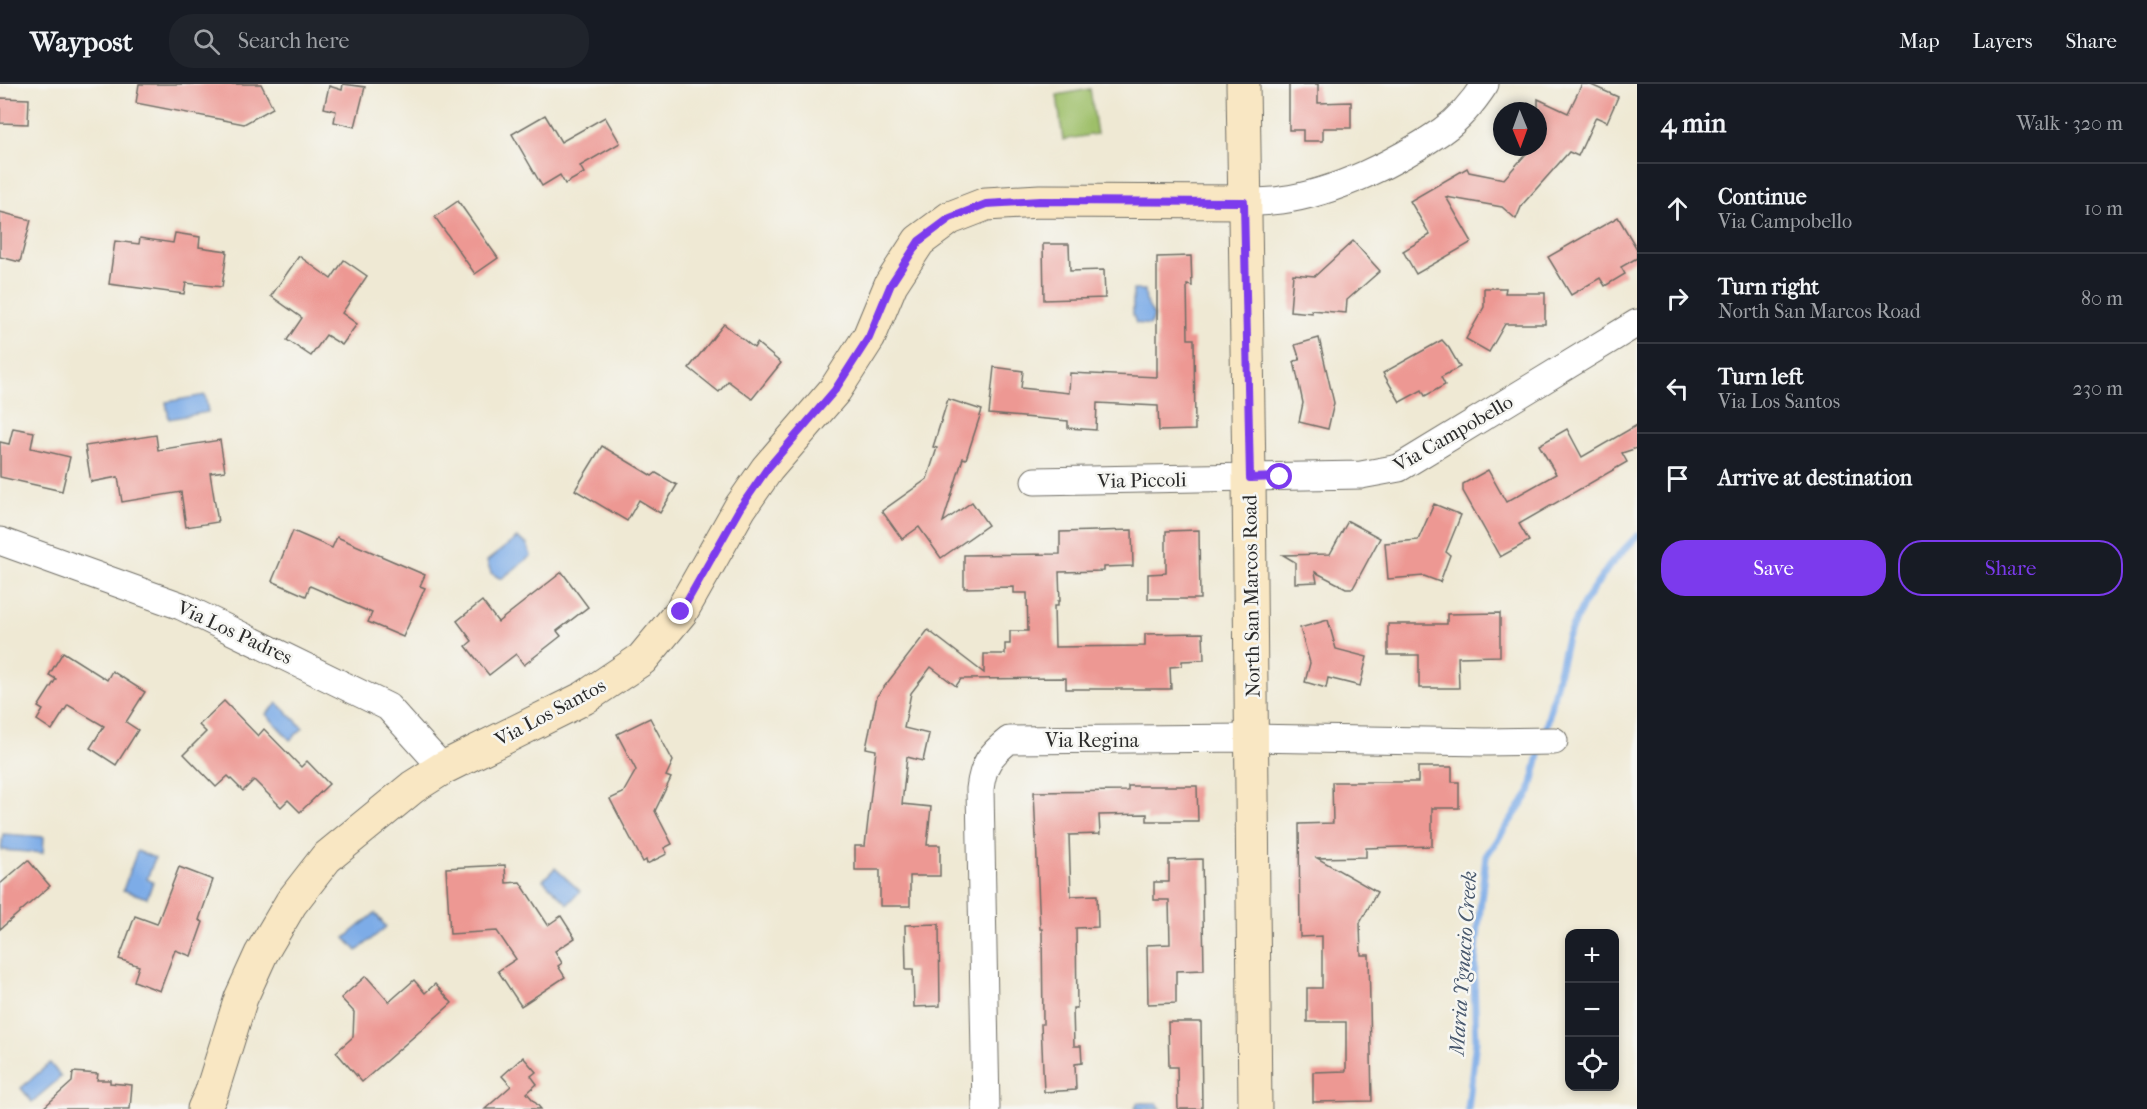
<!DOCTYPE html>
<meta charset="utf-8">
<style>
body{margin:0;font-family:"IM FELL French Canon",serif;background:#20242c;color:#f1f3f6}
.controls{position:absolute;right:18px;bottom:18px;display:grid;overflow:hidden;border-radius:12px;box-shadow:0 3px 9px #0003}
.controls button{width:54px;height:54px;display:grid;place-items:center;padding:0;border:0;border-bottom:2px solid #363941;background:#171b24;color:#f1f3f6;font:30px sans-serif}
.compass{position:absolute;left:1493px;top:18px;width:54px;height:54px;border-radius:50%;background:#171b24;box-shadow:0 3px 9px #0003;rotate:179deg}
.stop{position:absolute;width:18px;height:18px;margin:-14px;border:4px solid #7c3aed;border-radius:50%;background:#fff}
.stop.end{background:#7c3aed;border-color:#fff;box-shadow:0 2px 6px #0008}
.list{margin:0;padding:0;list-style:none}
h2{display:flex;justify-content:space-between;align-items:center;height:78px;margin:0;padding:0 24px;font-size:26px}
h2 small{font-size:20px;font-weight:400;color:#9ea1a6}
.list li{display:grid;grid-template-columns:39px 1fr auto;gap:18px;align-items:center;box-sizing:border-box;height:90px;padding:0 24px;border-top:2px solid #363941}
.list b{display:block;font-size:22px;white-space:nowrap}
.list p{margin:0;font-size:20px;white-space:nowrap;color:#9ea1a6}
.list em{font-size:20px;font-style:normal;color:#9ea1a6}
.actions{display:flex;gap:12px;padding:18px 24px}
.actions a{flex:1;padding:14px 0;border:2px solid #7c3aed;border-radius:24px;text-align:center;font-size:21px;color:#7c3aed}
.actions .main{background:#7c3aed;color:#fff}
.icon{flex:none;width:33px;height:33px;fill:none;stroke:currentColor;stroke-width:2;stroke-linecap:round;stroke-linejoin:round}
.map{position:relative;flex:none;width:1637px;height:1025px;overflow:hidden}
header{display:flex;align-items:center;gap:36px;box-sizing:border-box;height:84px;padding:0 30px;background:#171b24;border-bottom:2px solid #363941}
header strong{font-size:28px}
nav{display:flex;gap:33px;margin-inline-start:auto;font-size:21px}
.search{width:420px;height:54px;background:#20242c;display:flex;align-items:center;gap:15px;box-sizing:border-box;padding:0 21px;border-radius:24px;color:#9ea1a6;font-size:22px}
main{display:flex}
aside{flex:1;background:#171b24}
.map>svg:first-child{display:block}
.green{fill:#9ebf69;stroke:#64754a;stroke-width:1.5}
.water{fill:#7dace7;stroke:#546c89;stroke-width:1.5}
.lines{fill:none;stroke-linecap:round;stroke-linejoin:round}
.stream{stroke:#7dace7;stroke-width:7}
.building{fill:#ed9893}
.street-casing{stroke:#706e66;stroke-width:29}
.secondary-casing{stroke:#706e66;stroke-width:35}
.street{stroke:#fff;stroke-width:27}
.secondary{stroke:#f9e7c3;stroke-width:33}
.route{stroke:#7c3aed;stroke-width:8}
.labels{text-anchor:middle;stroke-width:5;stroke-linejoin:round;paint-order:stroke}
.street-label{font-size:20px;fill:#2b2b2b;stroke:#f6f6f2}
.water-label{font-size:21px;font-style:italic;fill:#48586d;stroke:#f6f6f2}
</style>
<header>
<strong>Waypost</strong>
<div class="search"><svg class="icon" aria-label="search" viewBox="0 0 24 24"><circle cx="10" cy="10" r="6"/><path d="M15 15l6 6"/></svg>Search here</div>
<nav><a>Map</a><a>Layers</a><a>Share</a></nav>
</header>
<main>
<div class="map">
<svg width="1637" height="1025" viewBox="0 0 1637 1025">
<rect width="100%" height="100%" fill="#f6f6f2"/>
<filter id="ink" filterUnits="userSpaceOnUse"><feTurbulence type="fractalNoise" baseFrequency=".0167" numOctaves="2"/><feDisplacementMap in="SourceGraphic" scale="12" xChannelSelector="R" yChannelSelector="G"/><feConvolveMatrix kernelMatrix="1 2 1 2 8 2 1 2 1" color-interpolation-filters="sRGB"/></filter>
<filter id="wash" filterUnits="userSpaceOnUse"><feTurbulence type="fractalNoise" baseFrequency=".008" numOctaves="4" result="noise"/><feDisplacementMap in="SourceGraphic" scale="24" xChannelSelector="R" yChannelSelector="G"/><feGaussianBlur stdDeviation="1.35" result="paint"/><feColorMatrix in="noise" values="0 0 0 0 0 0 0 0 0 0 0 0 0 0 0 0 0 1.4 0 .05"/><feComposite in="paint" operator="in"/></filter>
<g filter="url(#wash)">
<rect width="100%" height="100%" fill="#efe9d4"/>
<polygon class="green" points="1090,5 1097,50 1063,56 1057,11"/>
<g class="water">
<polygon points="1133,206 1145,206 1146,218 1154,232 1150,241 1136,239 1133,231"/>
<polygon points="205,311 208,328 169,335 166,318"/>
<polygon points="517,454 527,460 531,472 501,495 491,489 487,477"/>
<polygon points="278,619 303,644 290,656 266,630"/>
<polygon points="3,750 44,753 43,769 1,766"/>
<polygon points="137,767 155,774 147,795 153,798 147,814 123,806"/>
<polygon points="555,784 580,807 568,820 543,796"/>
<polygon points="375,829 386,843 357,867 345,854"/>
<polygon points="50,979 61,993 32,1018 21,1004"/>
<polygon points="1137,1019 1157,1019 1161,1025 1135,1025"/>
</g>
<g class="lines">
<g class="stream">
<polyline points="1544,652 1567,554 1585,517 1610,481 1637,452"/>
<polyline points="1468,1025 1476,956 1474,895 1478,843 1486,772 1530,708 1541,663"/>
</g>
</g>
<g id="blocks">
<g class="building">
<polygon points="139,0 261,0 273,24 244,40 136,19"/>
<polygon points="343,0 365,3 355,43 334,38 336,27 324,24 329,2 342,6"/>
<polygon points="1289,0 1318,0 1318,19 1351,18 1351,44 1323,44 1323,57 1303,57 1303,46 1289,46"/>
<polygon points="1582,0 1589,0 1618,13 1607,38 1596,33 1578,72 1569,68 1522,121 1516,135 1502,123 1446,113 1472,158 1416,190 1403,167 1430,151 1410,117 1467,84 1469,88 1504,95 1532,63 1538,63 1538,15 1568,29"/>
<polygon points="0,14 29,15 28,40 0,39"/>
<polygon points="545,31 561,58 605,33 620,59 580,82 584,89 565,100 560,91 542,102 512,50"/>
<polygon points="458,117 498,174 475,190 435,133"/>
<polygon points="0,128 31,136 20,178 0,173"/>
<polygon points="1618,133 1637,165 1637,174 1621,183 1625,190 1605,202 1600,194 1571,211 1548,173"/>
<polygon points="175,149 200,153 199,163 227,167 222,203 186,199 184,210 109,200 115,157 139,160 140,154 173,159"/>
<polygon points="1353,157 1380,187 1347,216 1346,229 1311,226 1312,229 1290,227 1293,190 1315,192"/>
<polygon points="1043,160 1069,160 1070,187 1104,186 1105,214 1044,216"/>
<polygon points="299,172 331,195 344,176 367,192 342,229 357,240 342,261 326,251 311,272 287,256 302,234 271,212"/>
<polygon points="1191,172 1192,202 1187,201 1188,255 1194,255 1195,346 1159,347 1158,322 1097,319 1096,346 1068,344 1068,337 989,330 994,283 1023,287 1021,304 1069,309 1070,289 1157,293 1157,173"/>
<polygon points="1484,204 1506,204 1505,209 1545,209 1545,240 1505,240 1489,268 1466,255 1484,223"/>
<polygon points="724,240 754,264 757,259 781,279 752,315 728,297 719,308 689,284"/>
<polygon points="1319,254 1334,319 1328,345 1299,338 1303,319 1294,277 1300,276 1295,261"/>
<polygon points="1442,256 1449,264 1460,283 1441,293 1445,301 1425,312 1422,306 1400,318 1383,289"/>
<polygon points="948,315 982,326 966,375 963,374 943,438 972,418 988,441 941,474 919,443 902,455 882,427 927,395 937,364 933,363"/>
<polygon points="1637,341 1637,364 1622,369 1627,378 1519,440 1529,457 1500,473 1463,407 1463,400 1488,386 1506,418 1556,390 1539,361 1567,345 1582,373"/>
<polygon points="13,344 34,348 31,364 70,373 62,407 0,393 0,358 9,360"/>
<polygon points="156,351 158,366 220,356 225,387 210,389 218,438 186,443 181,408 122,418 118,393 91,398 85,362"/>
<polygon points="602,362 652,392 656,389 677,401 660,429 639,416 627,437 575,406"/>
<polygon points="1434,420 1461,431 1446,468 1450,471 1440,498 1424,492 1388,495 1385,459 1418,456"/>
<polygon points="1348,437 1380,454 1353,504 1346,504 1315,488 1317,498 1295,499 1295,478 1283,471 1330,470"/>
<polygon points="1132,446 1133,482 1104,483 1104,487 1059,488 1060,517 1058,517 1058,522 1054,522 1055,563 1145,562 1145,550 1203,549 1204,576 1182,577 1182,582 1170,583 1171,605 1066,605 1066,594 961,595 956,602 931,583 911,609 904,644 929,650 923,677 907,673 902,720 931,723 927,761 940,761 940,792 910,792 910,822 880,822 880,786 855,786 855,762 865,762 876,666 866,664 877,612 928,546 984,589 984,570 1005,570 1005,560 1010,560 1010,547 1028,547 1027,509 1014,509 1014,503 964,504 964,471 1060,470 1060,448"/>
<polygon points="1199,446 1200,515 1148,515 1148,490 1166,489 1166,447"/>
<polygon points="293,447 332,464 337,453 425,491 420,502 425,504 403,553 368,538 372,529 310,502 306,512 272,497"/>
<polygon points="562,488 588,523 557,547 561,552 524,581 516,570 489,591 466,562 472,557 457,537 482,517 498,538"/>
<polygon points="1500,529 1500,572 1458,573 1459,604 1419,604 1419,571 1388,571 1388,540 1447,540 1447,530"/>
<polygon points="1328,536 1336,565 1367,573 1360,602 1328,594 1326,604 1305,598 1310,579 1300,544"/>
<polygon points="63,568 107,596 112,587 145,608 126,638 138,646 116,681 90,664 104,642 68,621 52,646 37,636 43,626 38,623 56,595 49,591"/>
<polygon points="224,617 258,652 264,645 301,683 307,677 329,700 300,728 288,716 281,723 254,696 243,707 228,692 216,703 184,670 206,648 199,641"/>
<polygon points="650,634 673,677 666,692 671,694 655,727 672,760 664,764 667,769 665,771 647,780 646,776 643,778 610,715 623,709 636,686 617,650"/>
<polygon points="1418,683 1452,683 1452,698 1459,698 1459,724 1432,724 1432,762 1366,764 1366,773 1317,774 1377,808 1360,839 1361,871 1369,871 1372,1017 1313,1018 1313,988 1346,987 1346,938 1307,938 1307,904 1322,904 1322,852 1300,853 1299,740 1333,739 1332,698 1418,698"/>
<polygon points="1128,702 1197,702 1198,737 1147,737 1147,730 1099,731 1100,750 1069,751 1071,812 1097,811 1098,843 1076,844 1077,924 1073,924 1074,962 1081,962 1082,979 1075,980 1076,1006 1044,1008 1041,940 1043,940 1042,845 1040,845 1034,708 1128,707"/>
<polygon points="1202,775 1204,886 1176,887 1176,919 1148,920 1147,861 1170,860 1169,816 1154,816 1154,798 1169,798 1169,776"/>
<polygon points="28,776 50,802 0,845 0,800"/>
<polygon points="505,781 506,799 520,798 548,841 561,832 575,854 555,867 562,879 558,882 565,893 521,922 498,887 516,875 497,847 450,850 446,784"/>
<polygon points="179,783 213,796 199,836 203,838 191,872 175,866 160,907 134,897 139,882 119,875 135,832 157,840"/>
<polygon points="939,840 940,922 914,923 913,885 906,885 905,841"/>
<polygon points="366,892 389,918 414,896 425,909 435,900 452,919 362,998 336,968 353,953 354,928 341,914"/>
<polygon points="1168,938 1201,938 1202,1025 1178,1025 1177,983 1169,983"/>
<polygon points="523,973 536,988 531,992 537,1000 527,1009 541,1025 485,1025 511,1002 502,992"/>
<polygon points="73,988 98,990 97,996 110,996 110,999 132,1001 130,1025 42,1025 72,998"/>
</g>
</g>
</g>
<g filter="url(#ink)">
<use href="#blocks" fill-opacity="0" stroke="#706e66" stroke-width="1.5"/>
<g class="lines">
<defs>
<g id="street">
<path d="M 1244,118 C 1256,118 1269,118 1281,116 C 1335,109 1397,78 1442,47 C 1459,35 1474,17 1485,0"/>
<polyline points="1035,397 1361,391 1399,384 1637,239"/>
<polyline points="0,457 181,522 388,623 443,684"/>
<path d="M 986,1025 L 980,705 C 983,680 990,671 1009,656 L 1252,654 L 1486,658 L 1554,657"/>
</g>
<g id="secondary">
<polyline points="1243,0 1249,394 1255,1025"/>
<polyline points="204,1025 211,1010 241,914 261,870 291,819 326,774 413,703 443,684 584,614 642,575 681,528 740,424 767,385 835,306 869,253 891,200 919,157 950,134 986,120 1040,117 1244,118"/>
</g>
</defs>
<use href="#street" class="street-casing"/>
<use href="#secondary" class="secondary-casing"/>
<use href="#street" class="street"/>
<use href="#secondary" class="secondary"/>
</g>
</g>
<g class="lines" filter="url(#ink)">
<polyline class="route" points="681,528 740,424 767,385 835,306 869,253 891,200 919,157 950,134 986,120 1040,117 1244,118 1250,394 1280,393"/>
</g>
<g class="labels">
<g class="street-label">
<text transform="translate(1453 349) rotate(-30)" y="7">Via Campobello</text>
<text transform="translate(1142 396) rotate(-1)" y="7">Via Piccoli</text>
<text transform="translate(1251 512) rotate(-91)" y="7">North San Marcos Road</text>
<text transform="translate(235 548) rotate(25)" y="7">Via Los Padres</text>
<text transform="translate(550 628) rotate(-28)" y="7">Via Los Santos</text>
<text x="1092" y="663">Via Regina</text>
</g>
<g class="water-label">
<text transform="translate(1463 879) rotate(-86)" y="7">Maria Ygnacio Creek</text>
</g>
</g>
</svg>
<div class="controls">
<button>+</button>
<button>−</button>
<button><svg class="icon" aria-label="locate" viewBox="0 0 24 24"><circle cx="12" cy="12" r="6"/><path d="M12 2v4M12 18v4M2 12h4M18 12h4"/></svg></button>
</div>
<svg class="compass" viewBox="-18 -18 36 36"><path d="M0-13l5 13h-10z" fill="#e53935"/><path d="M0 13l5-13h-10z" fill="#9ea1a6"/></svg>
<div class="stop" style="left:1280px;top:393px"></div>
<div class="stop end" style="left:681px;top:528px"></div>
</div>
<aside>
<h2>4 min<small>Walk · 320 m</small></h2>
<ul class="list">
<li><svg class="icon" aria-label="ahead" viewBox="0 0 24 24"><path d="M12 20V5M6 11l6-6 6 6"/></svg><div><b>Continue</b><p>Via Campobello</p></div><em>10 m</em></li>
<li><svg class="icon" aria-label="right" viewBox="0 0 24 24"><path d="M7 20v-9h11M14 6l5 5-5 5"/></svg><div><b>Turn right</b><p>North San Marcos Road</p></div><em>80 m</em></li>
<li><svg class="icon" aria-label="left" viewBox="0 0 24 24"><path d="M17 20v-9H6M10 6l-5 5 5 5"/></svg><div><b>Turn left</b><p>Via Los Santos</p></div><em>230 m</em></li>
<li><svg class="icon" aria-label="arrive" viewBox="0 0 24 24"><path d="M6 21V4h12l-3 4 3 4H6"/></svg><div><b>Arrive at destination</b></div></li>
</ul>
<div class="actions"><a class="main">Save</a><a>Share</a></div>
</aside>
</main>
